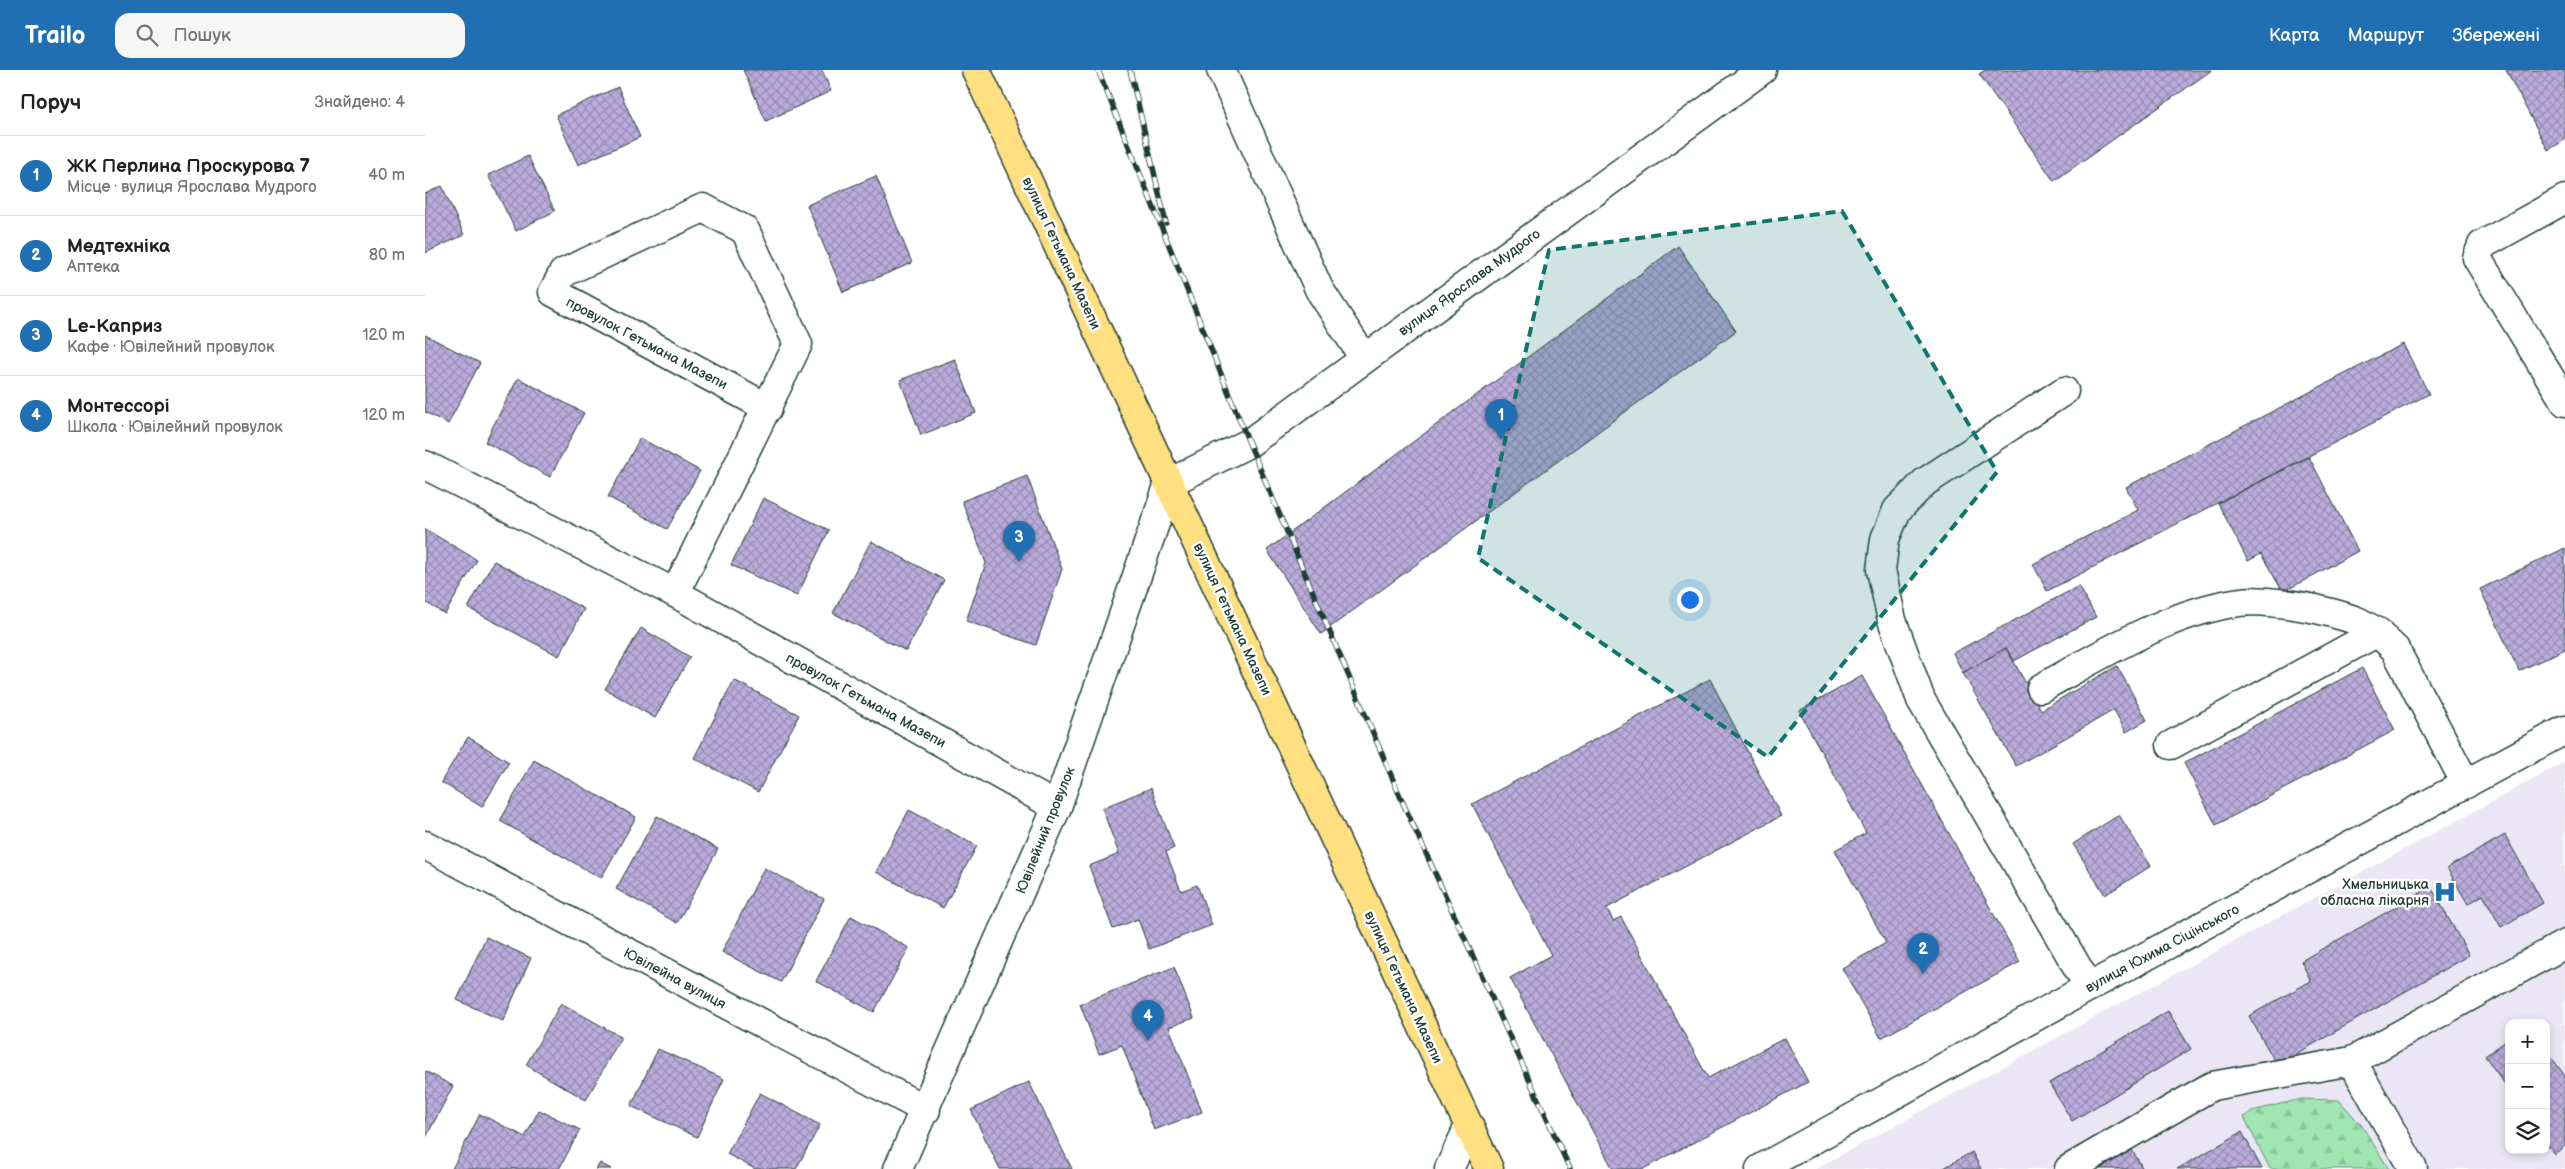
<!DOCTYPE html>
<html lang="uk">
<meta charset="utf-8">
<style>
body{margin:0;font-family:"Balsamiq Sans",sans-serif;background:#f6f6f6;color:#202124}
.controls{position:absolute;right:15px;bottom:15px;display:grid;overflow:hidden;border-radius:10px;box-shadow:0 2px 8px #0003}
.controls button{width:45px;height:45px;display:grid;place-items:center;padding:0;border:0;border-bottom:1px solid #e0e0e0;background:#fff;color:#202124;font:25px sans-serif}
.you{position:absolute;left:1264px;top:529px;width:18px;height:18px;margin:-12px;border:4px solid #fff;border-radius:50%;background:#1a73e8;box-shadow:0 0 0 8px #1a73e833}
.badge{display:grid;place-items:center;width:32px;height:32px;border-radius:50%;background:#1f6fb2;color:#fff;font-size:16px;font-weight:700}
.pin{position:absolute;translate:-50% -41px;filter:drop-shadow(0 1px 2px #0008)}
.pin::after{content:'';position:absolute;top:26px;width:18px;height:15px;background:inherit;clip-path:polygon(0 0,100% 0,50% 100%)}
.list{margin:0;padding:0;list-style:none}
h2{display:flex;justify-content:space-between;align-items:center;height:65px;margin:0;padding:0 20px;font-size:21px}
h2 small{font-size:16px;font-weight:400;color:#757577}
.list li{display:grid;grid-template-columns:32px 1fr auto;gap:15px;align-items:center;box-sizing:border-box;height:80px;padding:0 20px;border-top:1px solid #e0e0e0}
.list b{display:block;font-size:19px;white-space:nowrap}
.list p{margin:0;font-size:16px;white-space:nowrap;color:#757577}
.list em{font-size:16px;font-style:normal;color:#757577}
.icon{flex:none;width:28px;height:28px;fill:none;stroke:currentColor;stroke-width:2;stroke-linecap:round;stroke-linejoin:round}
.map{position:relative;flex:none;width:2140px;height:1099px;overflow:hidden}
header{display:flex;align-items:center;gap:30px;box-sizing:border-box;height:70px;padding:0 25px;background:#1f6fb2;color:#fff}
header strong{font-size:24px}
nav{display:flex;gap:28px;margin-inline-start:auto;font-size:18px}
.search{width:350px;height:45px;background:#f6f6f6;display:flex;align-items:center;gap:12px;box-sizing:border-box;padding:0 18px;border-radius:15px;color:#757577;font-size:19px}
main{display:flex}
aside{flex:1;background:#fff}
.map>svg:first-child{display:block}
.built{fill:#ebe6f5;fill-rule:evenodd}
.forest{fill:url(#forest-firs);stroke:#609274}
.building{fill:url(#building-cross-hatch);stroke:#1f3d34}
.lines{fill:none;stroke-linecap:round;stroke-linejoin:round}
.minor-casing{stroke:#1f3d34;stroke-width:31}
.major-casing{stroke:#1f3d34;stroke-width:31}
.minor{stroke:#fff;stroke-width:28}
.major{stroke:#ffdf80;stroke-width:28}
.rail-casing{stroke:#1f3d34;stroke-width:5.5}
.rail{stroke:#fff;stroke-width:4;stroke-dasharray:11;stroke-linecap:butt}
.marked{fill:#0f766e;fill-opacity:0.2;stroke:#0f766e;stroke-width:4;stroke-dasharray:10 6;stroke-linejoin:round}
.labels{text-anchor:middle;stroke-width:5;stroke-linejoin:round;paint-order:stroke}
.street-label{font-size:14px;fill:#1f3d34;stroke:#fff}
.poi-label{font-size:14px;fill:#1f3d34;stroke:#fff;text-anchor:end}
</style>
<header>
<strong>Trailo</strong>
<div class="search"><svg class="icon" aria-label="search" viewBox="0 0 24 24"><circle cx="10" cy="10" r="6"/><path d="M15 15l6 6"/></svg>Пошук</div>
<nav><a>Карта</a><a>Маршрут</a><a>Збережені</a></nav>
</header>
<main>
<aside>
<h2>Поруч<small>Знайдено: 4</small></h2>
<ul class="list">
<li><span class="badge">1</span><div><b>ЖК Перлина Проскурова 7</b><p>Місце · вулиця Ярослава Мудрого</p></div><em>40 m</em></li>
<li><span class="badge">2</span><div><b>Медтехніка</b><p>Аптека</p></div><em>80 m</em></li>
<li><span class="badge">3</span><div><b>Le-Каприз</b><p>Кафе · Ювілейний провулок</p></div><em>120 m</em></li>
<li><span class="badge">4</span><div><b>Монтессорі</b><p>Школа · Ювілейний провулок</p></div><em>120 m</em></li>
</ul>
</aside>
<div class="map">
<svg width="2140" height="1099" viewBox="0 0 2140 1099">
<defs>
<pattern id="forest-firs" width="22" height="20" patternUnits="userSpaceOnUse" patternTransform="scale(1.25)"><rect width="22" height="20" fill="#a0e6b3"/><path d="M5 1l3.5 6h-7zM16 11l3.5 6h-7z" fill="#89c69b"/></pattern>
<pattern id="building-cross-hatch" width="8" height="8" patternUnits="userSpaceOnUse" patternTransform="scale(1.25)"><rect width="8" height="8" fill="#bcacdd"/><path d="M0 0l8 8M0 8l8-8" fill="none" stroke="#988db4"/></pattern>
</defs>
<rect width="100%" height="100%" fill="#fff"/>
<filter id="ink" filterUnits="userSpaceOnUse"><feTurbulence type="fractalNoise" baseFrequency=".02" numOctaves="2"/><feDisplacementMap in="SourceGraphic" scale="10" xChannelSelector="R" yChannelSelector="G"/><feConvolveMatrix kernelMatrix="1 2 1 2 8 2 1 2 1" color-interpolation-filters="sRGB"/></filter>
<g filter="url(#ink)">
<path class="built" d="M 2140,692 L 2140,1099 L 1390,1099 ZM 2084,953 L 2121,953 L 2121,1080 L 2084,1080 Z"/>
<polygon class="forest" points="1876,1029 1914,1030 1937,1056 1964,1099 1845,1099 1819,1047 1827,1041"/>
<g class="building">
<polygon points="318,0 397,0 406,21 341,51"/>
<polygon points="1560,0 1787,0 1629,111 1554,4"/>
<polygon points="2081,0 2140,0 2140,70 2123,80"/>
<polygon points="193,17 215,67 153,95 131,45"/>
<polygon points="103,86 130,141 91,161 63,105"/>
<polygon points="451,106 487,193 418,222 382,135"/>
<polygon points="17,116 39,165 0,183 0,124"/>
<polygon points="1253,176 1311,261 896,564 842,480"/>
<polygon points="0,265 55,293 23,354 0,342"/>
<polygon points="1978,274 2004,324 1622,521 1608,494 1713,440 1701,417"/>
<polygon points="530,289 551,343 496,365 475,310"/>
<polygon points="93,308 159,343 125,407 60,372"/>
<polygon points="215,368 275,401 242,459 183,427"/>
<polygon points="1884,387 1933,481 1858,522 1836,484 1823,491 1793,433"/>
<polygon points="602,406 637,499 611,575 541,551 561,493 537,431"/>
<polygon points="338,428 404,460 372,526 306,495"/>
<polygon points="0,459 52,490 20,544 0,532"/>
<polygon points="446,471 519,510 481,581 408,543"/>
<polygon points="2140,478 2140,579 2094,601 2055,519"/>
<polygon points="69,491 159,539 134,586 43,538"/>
<polygon points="1654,516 1671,547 1589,591 1581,578 1538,603 1528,583"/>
<polygon points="216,558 265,587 230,648 180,619"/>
<polygon points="1581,578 1616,640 1692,596 1722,650 1701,662 1689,640 1591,696 1538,603"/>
<polygon points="1937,598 1970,660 1791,755 1759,693"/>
<polygon points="1437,606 1595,892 1456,968 1417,898 1461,873 1410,780 1441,763 1374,641"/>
<polygon points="1285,609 1356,746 1182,838 1188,851 1196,847 1283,1008 1360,968 1383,1012 1218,1099 1188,1099 1085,908 1126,885 1047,734"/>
<polygon points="309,610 374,645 333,722 269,688"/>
<polygon points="43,667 84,692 57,737 16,712"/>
<polygon points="109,690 211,747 176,808 75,751"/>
<polygon points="726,718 749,778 741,782 756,821 772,815 787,855 724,879 713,849 688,859 664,796 694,784 677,738"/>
<polygon points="484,740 552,776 518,838 451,802"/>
<polygon points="1694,745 1726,796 1680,825 1648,774"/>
<polygon points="232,746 293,779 252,853 191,819"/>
<polygon points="2080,765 2118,833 2076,857 2058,825 2043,834 2022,798"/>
<polygon points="339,798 399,829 356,912 297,882"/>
<polygon points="2006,817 2044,885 1852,995 1824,946 1886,911 1876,891"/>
<polygon points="426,846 484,878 449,942 391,911"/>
<polygon points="61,867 106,888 78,951 32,930"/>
<polygon points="749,897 769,948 744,957 777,1042 729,1060 697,975 674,984 655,934"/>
<polygon points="136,933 196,967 161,1030 101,995"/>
<polygon points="1743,941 1766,979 1647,1051 1624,1013"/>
<polygon points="2084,969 2084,1020 2060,986"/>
<polygon points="233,979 299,1009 272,1067 206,1036"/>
<polygon points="2121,980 2140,1006 2140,1076 2129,1084 2121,1072"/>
<polygon points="0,1001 28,1016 0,1069"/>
<polygon points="604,1012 647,1099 575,1099 546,1040"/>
<polygon points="335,1023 395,1055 371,1099 330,1099 302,1084"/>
<polygon points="114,1040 155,1060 134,1099 27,1099 55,1044 100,1067"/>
<polygon points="1817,1062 1837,1099 1752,1099"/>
<polygon points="1707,1080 1718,1099 1674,1099"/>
<polygon points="1547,1082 1556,1099 1517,1099"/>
<polygon points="175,1093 186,1099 171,1099"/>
</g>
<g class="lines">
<defs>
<g id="minor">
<polyline points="796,0 894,219 939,288"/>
<polyline points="2140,129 2057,175 2052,188 2140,332"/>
<polyline points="1639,321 1500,412 1472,440 1460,469 1456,500 1467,550 1496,630 1664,917"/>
<polyline points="0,395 250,523 632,737"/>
<polyline points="250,523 373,274 320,160 278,138 138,203 128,222 343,338"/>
<path d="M 1616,618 C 1678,584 1744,542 1815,532 C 1836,529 1870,535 1891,539 C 1928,548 1942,551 1970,579 L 2041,714"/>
<polyline points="1746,675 1953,562"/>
<polyline points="0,775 501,1040"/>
<polyline points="1927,991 1988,1099"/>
<polyline points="473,1099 632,737 744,413 824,373 1337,0"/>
<polyline points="1024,1099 1044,1056"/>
<polyline points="1335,1099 1664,917 2140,660"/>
<polyline points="1644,1099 1787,1016 1927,991 2140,874"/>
</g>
<polyline id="major" points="551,0 1064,1099"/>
</defs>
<use href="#minor" class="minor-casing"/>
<use href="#major" class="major-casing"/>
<use href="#minor" class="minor"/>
<use href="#major" class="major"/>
<defs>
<g id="rail">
<polyline points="673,0 824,373 978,733 1145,1099"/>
<polyline points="705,0 741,153"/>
</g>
</defs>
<use href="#rail" class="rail-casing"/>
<use href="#rail" class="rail"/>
</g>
</g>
<path class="marked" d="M 1417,141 L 1572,402 L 1343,687 L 1053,488 L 1124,180 Z"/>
<defs>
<symbol id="hospital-bare" viewBox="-9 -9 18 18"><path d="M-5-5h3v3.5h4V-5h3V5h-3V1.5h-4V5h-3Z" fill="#1f6fb2" stroke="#fff" stroke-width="2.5" paint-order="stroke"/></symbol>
</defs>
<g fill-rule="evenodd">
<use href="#hospital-bare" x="2004" y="806" width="32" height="32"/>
</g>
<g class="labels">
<g class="street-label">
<text transform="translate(637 183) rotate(65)" y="5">вулиця Гетьмана Мазепи</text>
<text transform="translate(1044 212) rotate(-36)" y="5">вулиця Ярослава Мудрого</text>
<text transform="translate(222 273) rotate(28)" y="5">провулок Гетьмана Мазепи</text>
<text transform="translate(808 549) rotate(65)" y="5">вулиця Гетьмана Мазепи</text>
<text transform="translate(441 630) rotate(29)" y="5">провулок Гетьмана Мазепи</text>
<text transform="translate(620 760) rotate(-68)" y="5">Ювілейний провулок</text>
<text transform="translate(1737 878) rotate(-28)" y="5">вулиця Юхима Сіцінського</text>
<text transform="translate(250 908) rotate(28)" y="5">Ювілейна вулиця</text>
<text transform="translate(979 917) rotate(65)" y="5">вулиця Гетьмана Мазепи</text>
</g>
<g class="poi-label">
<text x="2004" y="819">Хмельницька<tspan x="2004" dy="16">обласна лікарня</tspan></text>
</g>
</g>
</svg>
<div class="controls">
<button>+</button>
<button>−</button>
<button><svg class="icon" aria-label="layers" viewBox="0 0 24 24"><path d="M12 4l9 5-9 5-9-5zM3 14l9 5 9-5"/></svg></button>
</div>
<div class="you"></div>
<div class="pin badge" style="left:1076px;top:370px">1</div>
<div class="pin badge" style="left:1498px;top:904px">2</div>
<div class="pin badge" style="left:594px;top:492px">3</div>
<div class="pin badge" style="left:723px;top:971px">4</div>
</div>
</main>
